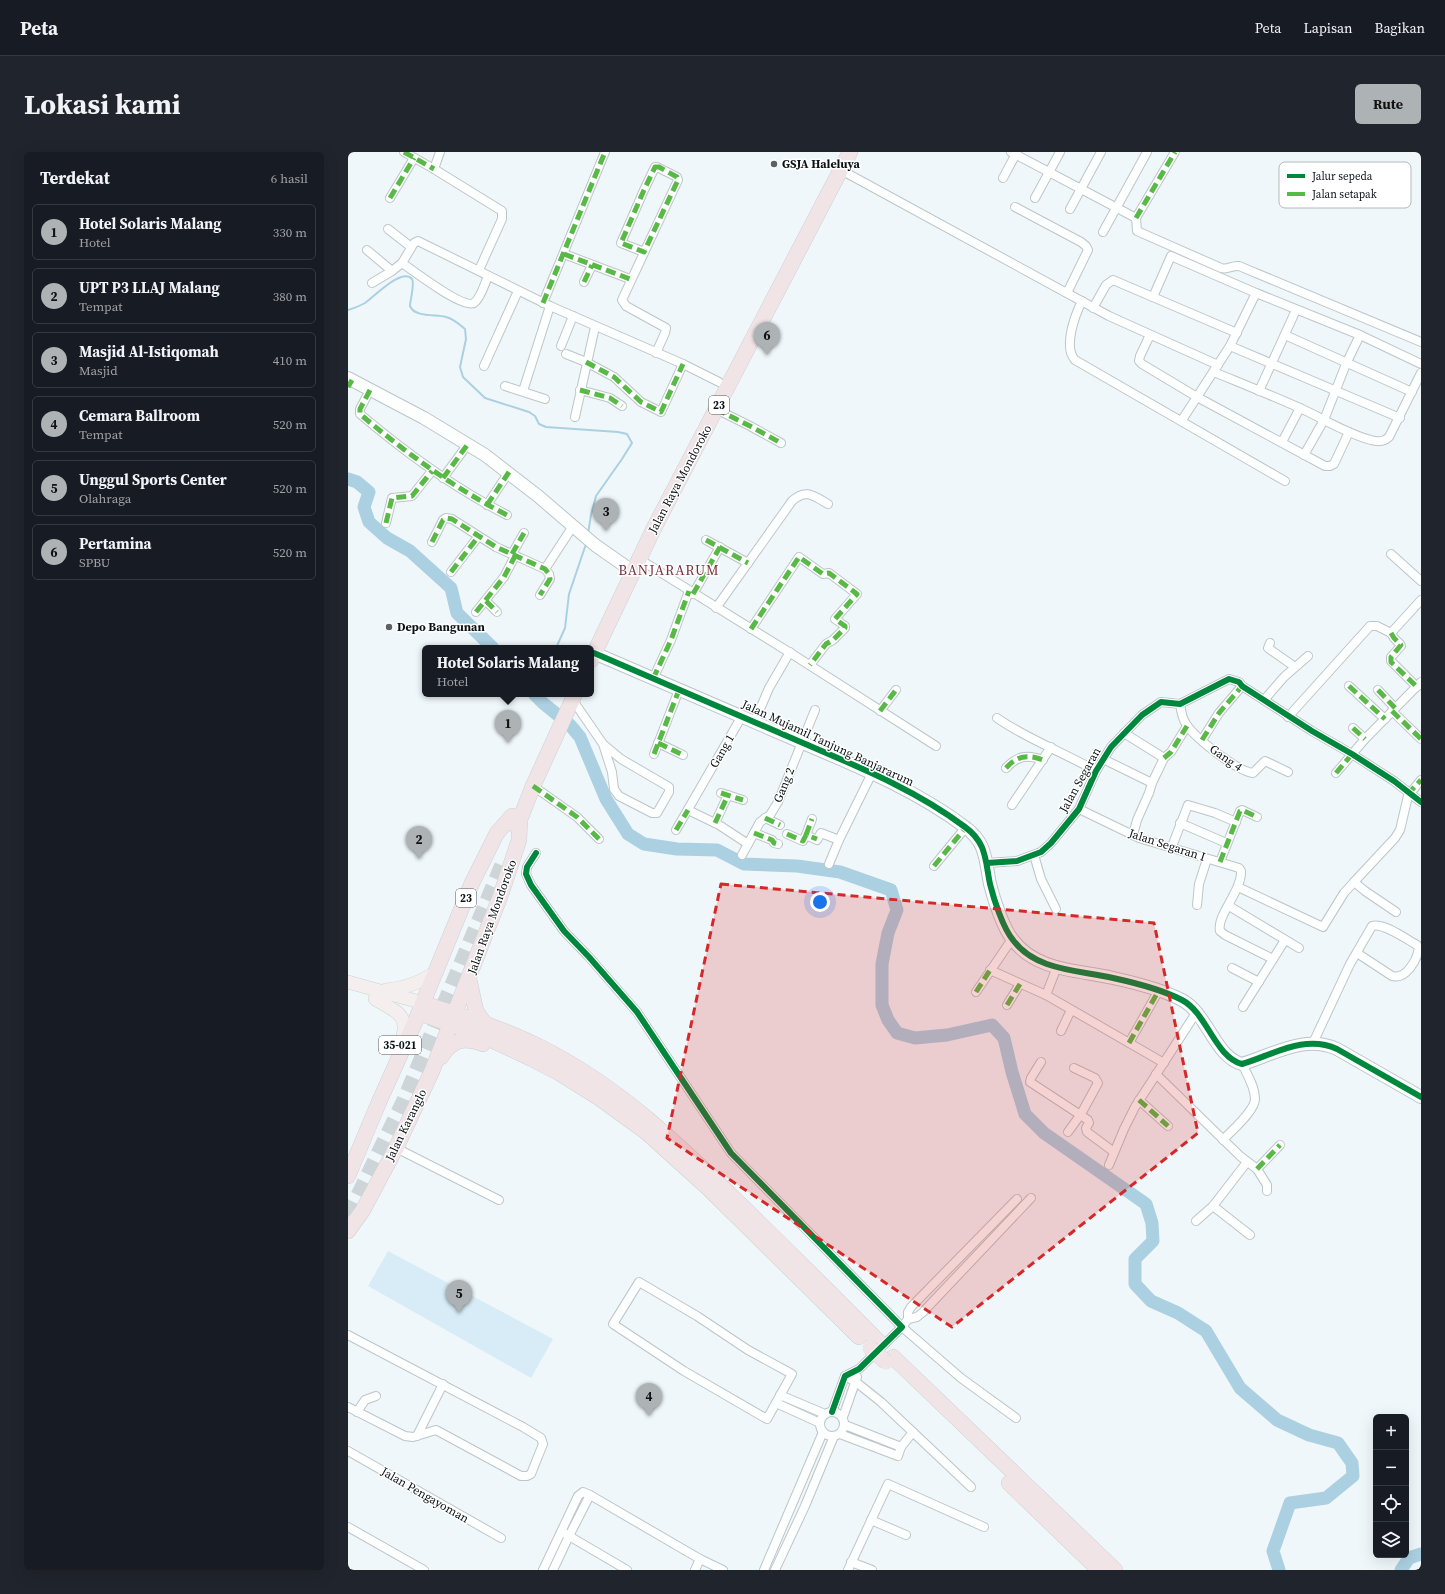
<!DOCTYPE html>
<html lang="id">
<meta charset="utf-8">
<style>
body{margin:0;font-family:"Source Serif 4",serif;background:#20242c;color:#f1f3f6}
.controls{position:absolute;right:12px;bottom:12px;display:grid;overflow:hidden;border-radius:6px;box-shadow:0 4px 16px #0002}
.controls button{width:36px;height:36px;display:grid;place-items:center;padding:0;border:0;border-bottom:1px solid #363941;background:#171b24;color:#f1f3f6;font:20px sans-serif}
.you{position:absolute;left:472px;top:750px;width:14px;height:14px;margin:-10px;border:3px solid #fff;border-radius:50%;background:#1a73e8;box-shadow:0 0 0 6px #1a73e833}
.badge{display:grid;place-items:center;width:26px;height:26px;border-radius:50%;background:#adb2b5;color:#111;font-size:13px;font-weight:700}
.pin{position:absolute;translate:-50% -33px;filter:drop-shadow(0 1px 2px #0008)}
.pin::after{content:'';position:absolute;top:21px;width:14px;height:12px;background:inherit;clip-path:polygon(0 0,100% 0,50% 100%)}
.popup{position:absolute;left:74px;top:493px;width:172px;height:52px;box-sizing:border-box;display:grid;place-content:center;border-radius:6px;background:#171b24;filter:drop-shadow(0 1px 3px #0005);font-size:13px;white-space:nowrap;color:#9ea1a6}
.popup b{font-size:15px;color:#f1f3f6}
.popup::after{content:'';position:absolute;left:50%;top:100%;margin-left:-8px;border:8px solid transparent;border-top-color:#171b24}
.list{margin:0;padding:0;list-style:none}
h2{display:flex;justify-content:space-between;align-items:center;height:52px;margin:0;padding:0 16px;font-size:17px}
h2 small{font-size:13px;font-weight:400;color:#9ea1a6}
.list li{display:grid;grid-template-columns:26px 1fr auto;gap:12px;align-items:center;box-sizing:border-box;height:56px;margin:0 8px 8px;padding:0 8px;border:1px solid #363941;border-radius:6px}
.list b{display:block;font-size:15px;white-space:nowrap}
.list p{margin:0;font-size:13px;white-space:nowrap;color:#9ea1a6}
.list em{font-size:13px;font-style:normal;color:#9ea1a6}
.icon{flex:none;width:22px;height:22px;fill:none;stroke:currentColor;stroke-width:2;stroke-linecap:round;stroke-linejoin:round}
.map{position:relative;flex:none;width:1073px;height:1418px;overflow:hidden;border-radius:6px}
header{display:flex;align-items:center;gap:24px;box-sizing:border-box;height:56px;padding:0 20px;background:#171b24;border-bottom:1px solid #363941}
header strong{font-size:19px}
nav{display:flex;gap:22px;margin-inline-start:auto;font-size:14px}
.intro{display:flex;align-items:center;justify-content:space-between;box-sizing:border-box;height:96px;padding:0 24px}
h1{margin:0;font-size:28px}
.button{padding:10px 18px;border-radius:6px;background:#adb2b5;color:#111;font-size:14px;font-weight:700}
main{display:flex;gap:24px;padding:0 24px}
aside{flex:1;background:#171b24;border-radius:6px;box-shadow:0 4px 16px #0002}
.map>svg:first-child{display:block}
.green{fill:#d7ecf6}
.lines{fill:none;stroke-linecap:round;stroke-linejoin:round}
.stream{stroke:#abd0e1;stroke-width:2}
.river{stroke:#abd0e1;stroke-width:13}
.highway-tunnel{stroke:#ced5d8;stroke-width:15;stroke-dasharray:15 8;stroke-linecap:butt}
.street-casing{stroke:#bec5c8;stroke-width:10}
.secondary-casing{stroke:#bec5c8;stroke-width:14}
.primary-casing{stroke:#cdd1d3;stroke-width:14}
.highway-casing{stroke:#cdd1d3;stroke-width:16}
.street{stroke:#fdfefe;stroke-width:8}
.secondary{stroke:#fdfefe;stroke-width:12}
.primary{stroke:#f5eeef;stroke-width:13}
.highway{stroke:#f0e4e6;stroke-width:15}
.highway-bridge-casing{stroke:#cdd1d3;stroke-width:16;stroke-linecap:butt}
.highway-bridge{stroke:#f0e4e6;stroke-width:15}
.quiet{stroke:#58b947;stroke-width:5;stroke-dasharray:10 5;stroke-linecap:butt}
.cycleway-casing{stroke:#fff;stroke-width:8}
.cycleway{stroke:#00873e;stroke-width:6}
.marked{fill:#d62828;fill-opacity:0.2;stroke:#d62828;stroke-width:3;stroke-dasharray:8 5;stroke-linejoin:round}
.poi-dot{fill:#5a6265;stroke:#fff;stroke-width:1.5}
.labels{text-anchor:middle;stroke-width:3;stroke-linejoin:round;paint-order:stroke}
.shield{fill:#fff;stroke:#54595b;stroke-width:1}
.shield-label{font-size:11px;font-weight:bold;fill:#0a1215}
.poi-label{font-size:12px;font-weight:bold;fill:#0a1215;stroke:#fff;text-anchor:start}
.street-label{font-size:12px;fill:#0a1215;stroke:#fff}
.quarter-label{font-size:14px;letter-spacing:1px;fill:#77303c;stroke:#fff}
.key{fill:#fff;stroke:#b6b8b9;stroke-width:1}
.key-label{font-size:11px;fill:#0a1215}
</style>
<header>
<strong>Peta</strong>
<nav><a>Peta</a><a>Lapisan</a><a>Bagikan</a></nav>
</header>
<div class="intro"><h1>Lokasi kami</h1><a class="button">Rute</a></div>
<main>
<aside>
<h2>Terdekat<small>6 hasil</small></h2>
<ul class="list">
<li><span class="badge">1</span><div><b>Hotel Solaris Malang</b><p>Hotel</p></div><em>330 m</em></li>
<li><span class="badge">2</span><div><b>UPT P3 LLAJ Malang</b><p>Tempat</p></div><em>380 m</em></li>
<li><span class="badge">3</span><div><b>Masjid Al-Istiqomah</b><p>Masjid</p></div><em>410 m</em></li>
<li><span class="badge">4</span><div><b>Cemara Ballroom</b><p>Tempat</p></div><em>520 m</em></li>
<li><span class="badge">5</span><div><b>Unggul Sports Center</b><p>Olahraga</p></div><em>520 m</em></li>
<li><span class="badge">6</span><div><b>Pertamina</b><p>SPBU</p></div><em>520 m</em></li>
</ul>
</aside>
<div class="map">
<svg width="1073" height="1418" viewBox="0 0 1073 1418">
<rect width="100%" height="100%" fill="#f0f7fa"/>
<polygon class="green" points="40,1099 205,1187 183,1226 20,1134"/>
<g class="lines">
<g class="stream">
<path d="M 0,158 C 6,156 12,154 17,151 C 26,145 54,115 64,127 C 67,131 62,149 62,154 C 67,166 88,162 98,165 C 106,167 111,172 117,177 L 118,187 L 112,215 L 115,225 L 137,246 L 181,260 L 187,264 L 191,272 L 198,275 L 270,280 L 279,282 L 284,291 L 274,307 L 248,344 L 243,363 L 240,382"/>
<polyline points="208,496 217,476 221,442 238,392"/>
<polyline points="187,543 187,542"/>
</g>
<g class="river">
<polyline points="0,327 9,330 21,340 16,355 21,370 39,386 62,399 103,436 109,461 145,496"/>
<polyline points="186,542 195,551 222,573 232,585 258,647 280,682 296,692 329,697 369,698 396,712 449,714 492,720 543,738 549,758 540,781 534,812 534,853 540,868 549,881 567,886 599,883 644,873 656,886 664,920 677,962 696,981 798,1052 804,1071 805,1089 787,1107 787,1132 803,1149 830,1161 858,1179 892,1236 929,1268 961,1283 990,1291 1004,1311 1005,1324 978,1346 942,1351 925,1399 931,1418"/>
<polyline points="1053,1418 1061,1406 1073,1402"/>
</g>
<polyline class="highway-tunnel" points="0,1064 56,948 156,708"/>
<defs>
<g id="street">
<polyline points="56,0 86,17 154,59 154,67 131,118"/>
<path d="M 663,0 L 788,66 L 789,79 L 873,116 C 880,118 884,113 891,114 L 1073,190"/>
<polyline points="86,17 92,0"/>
<polyline points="493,18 761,164 870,213"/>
<polyline points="655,26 669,0"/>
<polyline points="42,46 66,6"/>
<polyline points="687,46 712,0"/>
<polyline points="667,55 733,90 738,94 740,98 719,141"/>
<polyline points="722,57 753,0"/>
<polyline points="788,66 827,0"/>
<polyline points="40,77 63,95"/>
<polyline points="755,80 799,0"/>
<polyline points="19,98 44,119"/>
<polyline points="296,100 273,91 296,38 307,15 309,15 329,25 330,28 274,148 278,154 318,176 317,181 308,201"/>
<polyline points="216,102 282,127"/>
<path d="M 54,111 C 64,118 115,157 126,151 C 133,146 137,131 140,124"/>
<polyline points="236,130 244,113"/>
<polyline points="24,131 44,119 54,111 66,91 70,89 202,154 335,212 371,230"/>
<polyline points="805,145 823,104 908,141 1012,183 1073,212"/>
<path d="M 734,149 C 727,163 715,195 727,208 L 937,329"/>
<polyline points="195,151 257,0"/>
<polyline points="745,156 758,133 765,128 889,181"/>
<polyline points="802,183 792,204 791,209 794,212 849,245 977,314 982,314 986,312 1001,280"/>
<polyline points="937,183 1064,240"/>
<polyline points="213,194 225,164"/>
<polyline points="882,194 1052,266"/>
<polyline points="218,202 238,210 266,225 293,250 313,260 335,212"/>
<polyline points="136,214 170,139"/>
<path d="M 866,220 C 895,232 925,244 954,257 C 976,267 999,282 1023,288 C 1030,290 1036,290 1041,285 L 1073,221"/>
<polyline points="157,234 197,247"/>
<path d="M 22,238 L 12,257 L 12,262 C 58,301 106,336 159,363"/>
<polyline points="232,238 262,246 274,254"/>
<polyline points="175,239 202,154"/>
<polyline points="911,239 948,158"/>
<polyline points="368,257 402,274 433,291"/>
<polyline points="227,265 247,175"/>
<polyline points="834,268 882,194 908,141"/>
<polyline points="934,290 952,256"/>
<polyline points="956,303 976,268 998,212 1012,183"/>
<polyline points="95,326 120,292"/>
<polyline points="139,353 161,320"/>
<polyline points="38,371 44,346 64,344 84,319"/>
<polyline points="358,388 400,411"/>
<polyline points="84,390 95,368 98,366 104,367 148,395 197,417 201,422 202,427 192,443"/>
<polyline points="164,402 176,381"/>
<polyline points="1043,402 1073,429"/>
<polyline points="291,407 444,502 588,594"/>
<polyline points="197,417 225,374"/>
<polyline points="103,420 130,385"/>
<polyline points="345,442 372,395"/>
<polyline points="138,449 149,460"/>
<path d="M 368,456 L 444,349 C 458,336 466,344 480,352"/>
<polyline points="128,460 156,425 167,404"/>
<polyline points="403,477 451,405 475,422 481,421 509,442 487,467 497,474 497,476 485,488 478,492 462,513"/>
<polyline points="1043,481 1073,448"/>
<polyline points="922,491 920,496 947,515"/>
<polyline points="305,527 323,488 341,439"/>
<polyline points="1001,534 1037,567"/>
<polyline points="1030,538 1047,556"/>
<polyline points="224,547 255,592 264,620 266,637 271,644 304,661 309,661 321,640 321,635 273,607 255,592"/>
<polyline points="916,548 936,525 960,504"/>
<path d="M 832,552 C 833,559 834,566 838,572 C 847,586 889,619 905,621 L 917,609 L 940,620"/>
<polyline points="532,559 548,538"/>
<polyline points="1044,559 1073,587"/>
<polyline points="940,565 1022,474 1029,474 1043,481 1046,486 1052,492 1053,494 1043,505 1043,509 1069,535"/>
<path d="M 649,566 C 679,587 715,600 748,619"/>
<polyline points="407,569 421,536 442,500"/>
<polyline points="1005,576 1017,587"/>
<polyline points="776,581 816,606 804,631"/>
<polyline points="854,588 871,561 894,534"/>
<polyline points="310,591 335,603"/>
<polyline points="306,602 331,538"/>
<polyline points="816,606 823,600 839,574"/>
<polyline points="755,607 804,631 801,641 789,668 785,683"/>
<path d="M 658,616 C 669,604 679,602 695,608"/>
<polyline points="988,621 1017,587 1073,530"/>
<polyline points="185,634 229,665 251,687"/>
<polyline points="373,641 395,648"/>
<polyline points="664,653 703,595"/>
<path d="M 731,657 L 791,686 L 891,716 L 893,719 C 894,739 868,764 872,779 L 877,783 L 925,807"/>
<polyline points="340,658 371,673 400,692"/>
<polyline points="417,666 432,673"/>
<polyline points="367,671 380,643"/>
<polyline points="832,671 876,690"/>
<polyline points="328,678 394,564"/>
<polyline points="406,681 424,688 426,691 430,692"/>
<polyline points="439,682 455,689 458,683 469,688 473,681 491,688"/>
<polyline points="458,683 464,667"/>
<polyline points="823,697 840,653 867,661 888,670"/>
<polyline points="188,701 179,715 178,722 183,733 216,779 241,805 289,860 383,1001 554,1175 511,1217 497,1224 484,1260"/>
<polyline points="394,703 412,670 422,663 430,650 467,558"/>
<polyline points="686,703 693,727 708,757"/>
<polyline points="872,710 892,659 894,658 909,665"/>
<polyline points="639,711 669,709 693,700 703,691 731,657 748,619 763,595 794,563 813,550 832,552 881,527 891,530 894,534 964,579 1004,602 1046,629 1073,650"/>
<polyline points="481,712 491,688 524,621"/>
<polyline points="586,714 618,675"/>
<polyline points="890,735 975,775 996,741 1006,730"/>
<polyline points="849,753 851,732 859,707"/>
<polyline points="881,754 951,796"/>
<polyline points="1048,760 1017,739 1006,730 1047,686 1052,678 1060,644 1073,628"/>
<polyline points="884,816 911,830"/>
<polyline points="642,818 698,843 816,911"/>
<polyline points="628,840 664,787"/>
<polyline points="698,843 709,815"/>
<polyline points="659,853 672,832"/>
<polyline points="895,855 937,788"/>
<polyline points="713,879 723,858"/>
<polyline points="781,891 811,838"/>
<path d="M 965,891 L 1002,812 L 1024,774 C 1035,770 1058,787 1069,793 L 1071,796 C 1069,808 1058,828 1044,824 L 1009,801"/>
<polyline points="693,910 683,926 682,930 740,968 741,971 738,976 739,980 766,1000"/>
<polyline points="808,922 892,1004 909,1017 919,1033 919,1039"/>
<polyline points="791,948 820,974"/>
<polyline points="720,980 733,962 750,931 747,926 726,916"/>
<path d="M 875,988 C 883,979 907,959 907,947 C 907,935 899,922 894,912"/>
<polyline points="48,996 151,1048"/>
<polyline points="761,1013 776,977 787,955 848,861"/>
<polyline points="909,1017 932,993"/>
<polyline points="865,1054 902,1083"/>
<polyline points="848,1069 865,1054 899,1010"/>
<polygon points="291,1130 349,1164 400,1198 444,1222 419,1267 336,1219 265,1172"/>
<polyline points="560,1167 569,1165 575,1160 683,1046"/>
<polyline points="0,1183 175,1275 193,1286 195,1292 183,1322 179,1324 173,1324 88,1278 65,1285 57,1284 0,1255"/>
<polyline points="497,1224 508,1230 533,1250 623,1335"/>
<polyline points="432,1243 477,1262"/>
<polyline points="428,1251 472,1271"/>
<circle cx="484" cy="1272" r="12"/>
<polyline points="9,1260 17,1248 28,1244"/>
<polyline points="495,1265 509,1225"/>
<polyline points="668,1266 613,1226 554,1175 560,1167 560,1160 563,1155 669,1047"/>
<polyline points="492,1282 550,1304 553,1295 497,1273"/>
<polyline points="69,1284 95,1232"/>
<polyline points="553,1295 565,1280"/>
<polyline points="0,1299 153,1386"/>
<polyline points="523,1368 558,1383"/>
<polyline points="0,1375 76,1418"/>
<polyline points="216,1381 279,1418"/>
<polyline points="503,1410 524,1418"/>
<polyline points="195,1418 230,1344 235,1340 242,1343 352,1407 375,1418"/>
<polyline points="205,1418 221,1384 242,1343"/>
<polyline points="347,1418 352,1407"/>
<polyline points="416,1418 475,1280"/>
<polyline points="427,1418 457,1354 486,1284"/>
<polyline points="500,1418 540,1332 636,1375"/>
</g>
<g id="secondary">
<polyline points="0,226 76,266 137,303 190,344 247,393 277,414"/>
<path d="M 246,501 C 316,531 386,561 455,591 C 511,615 568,638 617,675 C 639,691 637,708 642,732 C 646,748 655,776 665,788 C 688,819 730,818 765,826 C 788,831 813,837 834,848 C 859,861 867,905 894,912 C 925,903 956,882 989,897 L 1073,945"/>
</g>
<g id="primary">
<polyline points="0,830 75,851"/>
<path d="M 38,838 C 57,836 73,831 89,819"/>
<path d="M 27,847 C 51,861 63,863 52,894"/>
</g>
<g id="highway">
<polyline points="243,508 306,376 502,0"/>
<polyline points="169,675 185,634 227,542"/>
<polyline points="121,827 128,859 137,872"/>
<path d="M 75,851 C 116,865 158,877 196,897 C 273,936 333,995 394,1054 C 440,1099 486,1144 531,1190"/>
<polyline points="71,861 133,883 184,907 211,921 251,946 298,980 360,1036 511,1185"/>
<path d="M 93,905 C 105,887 116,885 135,892"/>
<polyline points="0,1024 31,950 67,870 124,731 149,681 164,664"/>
<polyline points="0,1079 15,1058 48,996 84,919 152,745 171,688 172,667"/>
<polyline points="545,1205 767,1418"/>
<polyline points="661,1331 751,1418"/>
</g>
</defs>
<use href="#street" class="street-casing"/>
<use href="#secondary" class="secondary-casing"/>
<use href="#primary" class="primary-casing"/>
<use href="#highway" class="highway-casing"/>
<use href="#street" class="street"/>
<use href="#secondary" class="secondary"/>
<use href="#primary" class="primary"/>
<use href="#highway" class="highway"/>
<defs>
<polyline id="highway-bridge" points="522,1196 538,1210"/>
</defs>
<use href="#highway-bridge" class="highway-bridge-casing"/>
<use href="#highway-bridge" class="highway-bridge"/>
<g class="quiet">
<polyline points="56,0 86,17"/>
<polygon points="307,15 311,15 329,25 330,28 296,100 273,91 296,38"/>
<polyline points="42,46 66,6"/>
<polyline points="788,66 827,0"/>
<polyline points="216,102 282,127"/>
<polyline points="236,130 244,113"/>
<polyline points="195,151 257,0"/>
<polyline points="238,210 266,225 293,250 313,260 335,212"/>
<polyline points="0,235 4,228"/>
<path d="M 22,238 L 12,257 L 12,262 C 58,301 106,336 159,363"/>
<polyline points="232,238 262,246 274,254"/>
<polyline points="368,257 402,274 433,291"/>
<polyline points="95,326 120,292"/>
<polyline points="139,353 161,320"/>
<polyline points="38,371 44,346 64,344 84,319"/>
<polyline points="358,388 400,411"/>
<polyline points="84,390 95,368 98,366 104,367 148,395 197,417 201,422 202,427 192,443"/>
<polyline points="164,402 176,381"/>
<polyline points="103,420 130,385"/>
<polyline points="345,442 372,395"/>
<polyline points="138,449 149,460"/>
<polyline points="128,460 156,425 167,404"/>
<polyline points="403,477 451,405 475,422 481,421 509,442 487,467 497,474 497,476 485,488 478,492 462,513"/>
<polyline points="1043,481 1046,486 1053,493 1043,505 1043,510 1069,535"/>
<polyline points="305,527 323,488 341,439"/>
<polyline points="1001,534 1037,567"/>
<polyline points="1030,538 1047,556"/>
<polyline points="532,559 548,538"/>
<polyline points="1044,559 1073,587"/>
<polyline points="1005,576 1017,587"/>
<polyline points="854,588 871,561 894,534"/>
<polyline points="310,591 335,603"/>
<polyline points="306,602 331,538"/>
<polyline points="816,606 823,600 839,574"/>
<path d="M 658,616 C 669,604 679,602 695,608"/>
<polyline points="988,621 1004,602"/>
<polyline points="185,634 229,665 251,687"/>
<polyline points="373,641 395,648"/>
<polyline points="1063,642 1061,641 1073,628"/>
<polyline points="417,666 432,673"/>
<polyline points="367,671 380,643"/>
<polyline points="328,678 340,658"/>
<polyline points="406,681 424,688 426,691 430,692"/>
<polyline points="439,682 455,689 458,683 469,687"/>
<polyline points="458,683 464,667"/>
<polyline points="872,710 892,659 894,658 909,665"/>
<polyline points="586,714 618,675"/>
<polyline points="628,840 642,818"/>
<polyline points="659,853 672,832"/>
<polyline points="781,891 811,838"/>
<polyline points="791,948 820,974"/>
<polyline points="909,1017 932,993"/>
</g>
<defs>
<g id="cycleway">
<path d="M 246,501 C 316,531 386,561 455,591 C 511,615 568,638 617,675 C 639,691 637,708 642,732 C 646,748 655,776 665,788 C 688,819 730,818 765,826 C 788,831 813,837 834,848 C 859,861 867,905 894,912 C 925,903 956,882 989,897 L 1073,945"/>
<polyline points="188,701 179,715 178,722 183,733 216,779 241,805 289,860 383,1001 554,1175 511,1217 497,1224 484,1260"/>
<polyline points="639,711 669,709 693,700 703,691 731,657 748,619 763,595 794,563 813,550 832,552 881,527 891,530 894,534 964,579 1004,602 1046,629 1073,650"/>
</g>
</defs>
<use href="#cycleway" class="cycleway-casing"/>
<use href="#cycleway" class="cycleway"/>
</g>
<path class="marked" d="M 373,732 L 806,771 L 850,981 L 604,1175 L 319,986 Z"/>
<g class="poi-dot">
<circle cx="426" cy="12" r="4"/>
<circle cx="41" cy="475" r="4"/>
</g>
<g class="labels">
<g class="shield">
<rect x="361" y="244" width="20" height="18" rx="3"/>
<rect x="108" y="737" width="20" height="18" rx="3"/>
<rect x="31" y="884" width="42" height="18" rx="3"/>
</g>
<g class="shield-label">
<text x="371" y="257">23</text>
<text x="118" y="750">23</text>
<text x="52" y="897">35-021</text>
</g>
<g class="poi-label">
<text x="434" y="16">GSJA Haleluya</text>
<text x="49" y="479">Depo Bangunan</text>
</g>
<g class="street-label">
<text transform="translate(332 327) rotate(-62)" y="4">Jalan Raya Mondoroko</text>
<text transform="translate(480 591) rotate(25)" y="4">Jalan Mujamil Tanjung Banjararum</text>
<text transform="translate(374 599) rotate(-60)" y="4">Gang 1</text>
<text transform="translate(878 606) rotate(35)" y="4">Gang 4</text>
<text transform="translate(732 628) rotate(-61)" y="4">Jalan Segaran</text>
<text transform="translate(436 633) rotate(-68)" y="4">Gang 2</text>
<text transform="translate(819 693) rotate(18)" y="4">Jalan Segaran I</text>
<text transform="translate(144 765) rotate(-70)" y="4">Jalan Raya Mondoroko</text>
<text transform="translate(58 973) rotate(-64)" y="4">Jalan Karanglo</text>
<text transform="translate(77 1343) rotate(30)" y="4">Jalan Pengayoman</text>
</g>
<g class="quarter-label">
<text x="321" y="423">BANJARARUM</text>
</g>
</g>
<rect x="931" y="10" width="132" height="46" rx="6" class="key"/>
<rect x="939" y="22" width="18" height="4" fill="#00873e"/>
<rect x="939" y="40" width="18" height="4" fill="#58b947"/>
<g class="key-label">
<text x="964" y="28">Jalur sepeda</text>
<text x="964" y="46">Jalan setapak</text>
</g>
</svg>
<div class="controls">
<button>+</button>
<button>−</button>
<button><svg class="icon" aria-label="locate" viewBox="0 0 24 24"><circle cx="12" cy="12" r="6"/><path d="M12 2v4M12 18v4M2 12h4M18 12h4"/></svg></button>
<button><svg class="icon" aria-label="layers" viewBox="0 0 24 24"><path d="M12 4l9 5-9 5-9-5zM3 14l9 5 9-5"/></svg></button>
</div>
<div class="you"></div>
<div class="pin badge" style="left:160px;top:591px">1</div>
<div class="popup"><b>Hotel Solaris Malang</b>Hotel</div>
<div class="pin badge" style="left:71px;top:707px">2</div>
<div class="pin badge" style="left:258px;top:379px">3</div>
<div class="pin badge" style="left:301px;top:1264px">4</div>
<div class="pin badge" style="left:111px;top:1161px">5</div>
<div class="pin badge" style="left:419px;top:203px">6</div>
</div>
</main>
